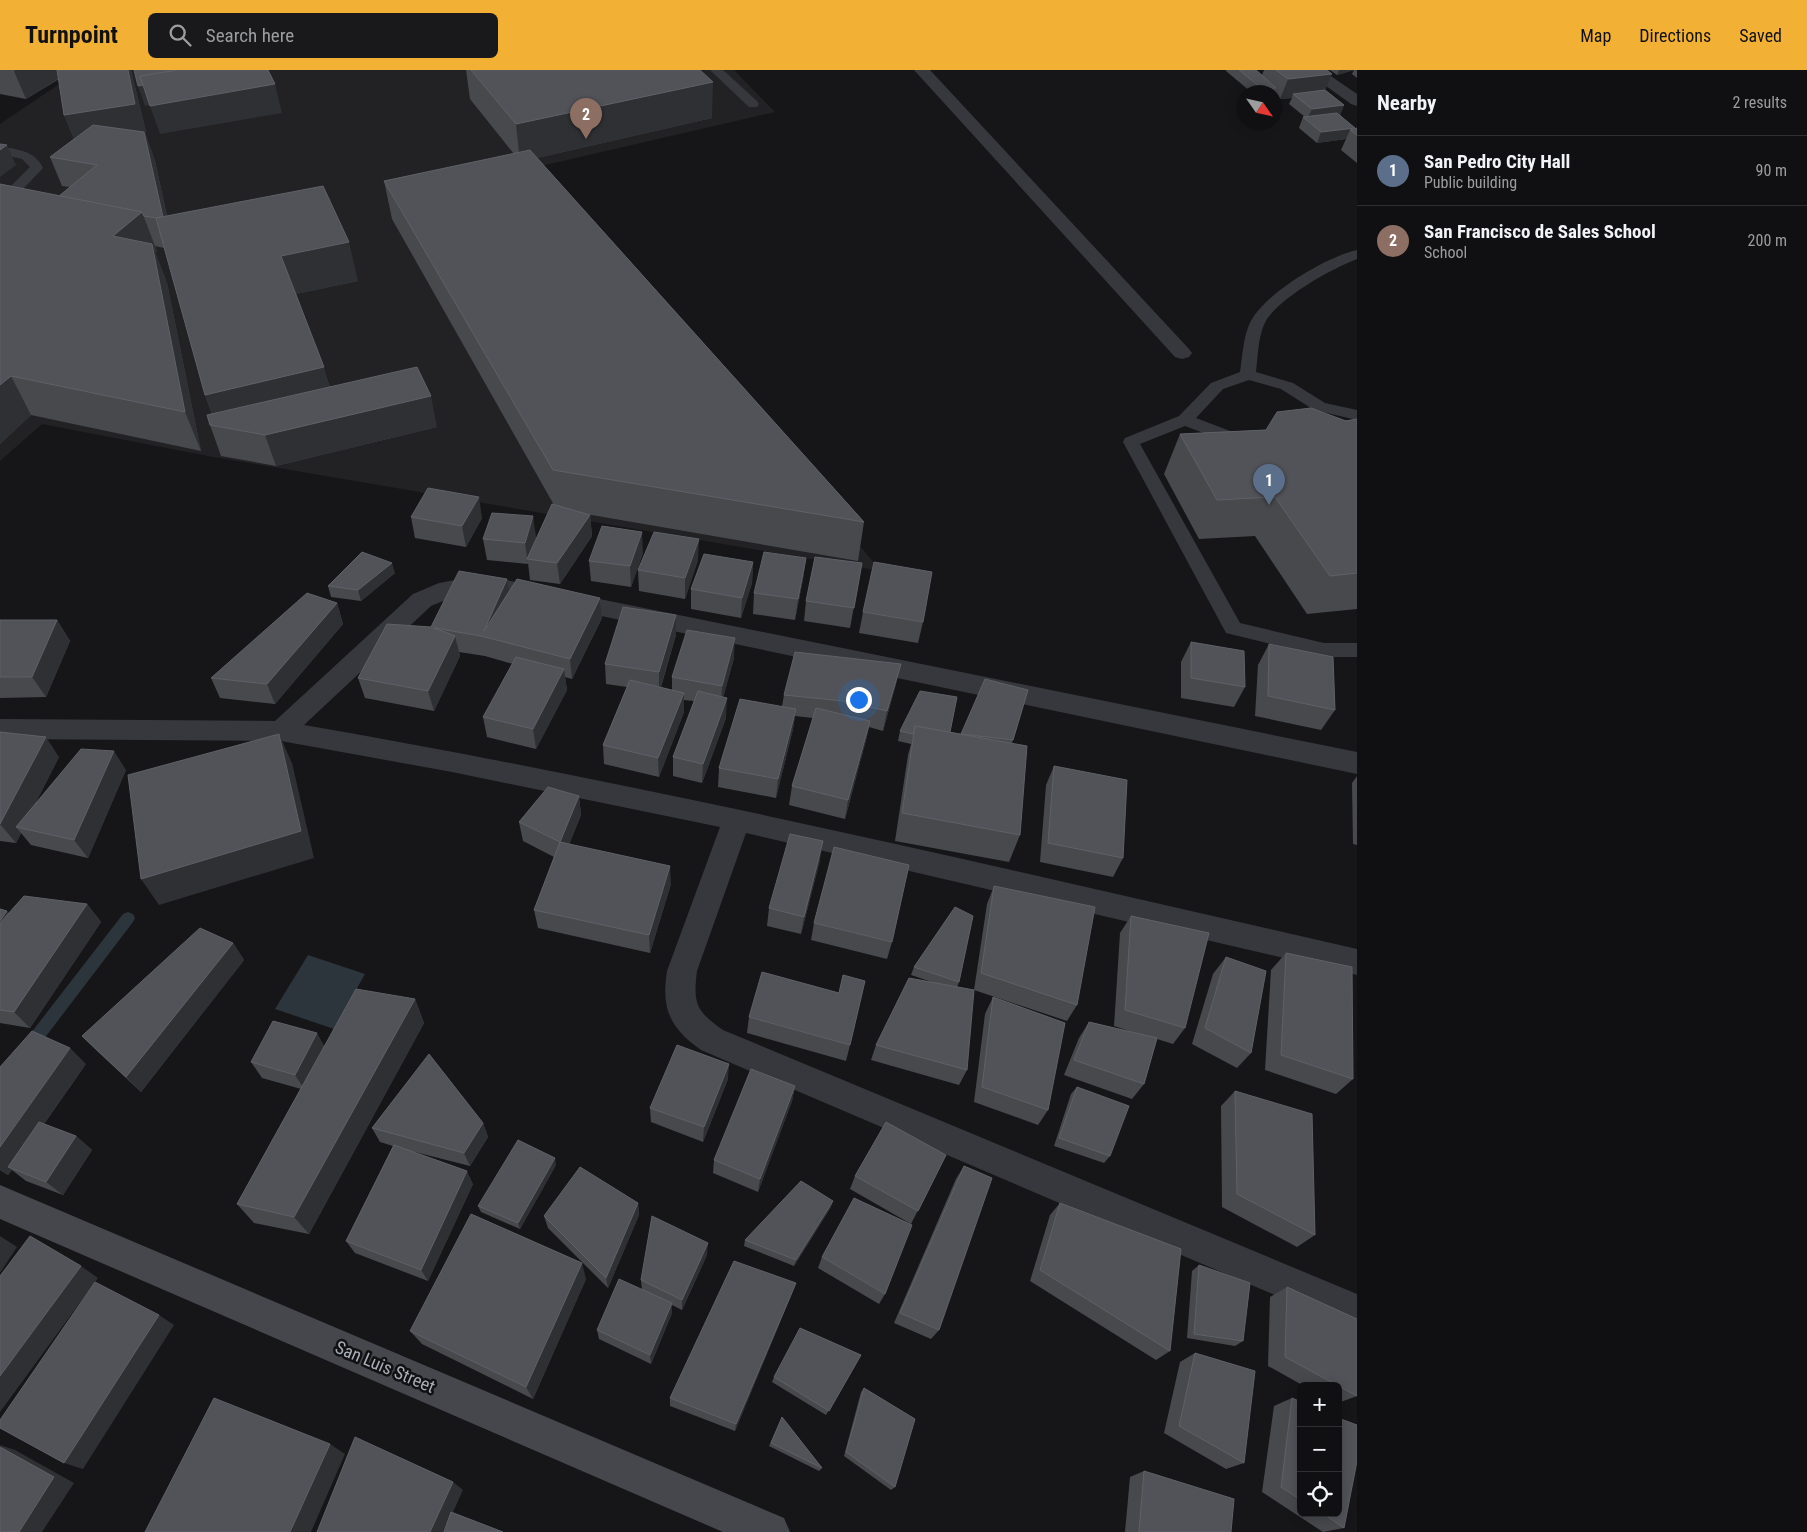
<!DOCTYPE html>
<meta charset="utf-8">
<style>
body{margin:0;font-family:"Roboto Condensed",sans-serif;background:#19191b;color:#f1f3f6}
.controls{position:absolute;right:15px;bottom:15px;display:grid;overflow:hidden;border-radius:8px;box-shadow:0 2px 12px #0003}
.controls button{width:45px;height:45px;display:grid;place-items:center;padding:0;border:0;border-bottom:1px solid #303032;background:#101012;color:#f1f3f6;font:25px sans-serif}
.compass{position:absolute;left:1237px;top:15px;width:45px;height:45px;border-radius:50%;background:#101012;box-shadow:0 2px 12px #0003;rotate:124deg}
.you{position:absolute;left:858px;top:629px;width:18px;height:18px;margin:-12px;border:4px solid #fff;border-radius:50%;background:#1a73e8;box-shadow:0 0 0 8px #1a73e833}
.badge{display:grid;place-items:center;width:32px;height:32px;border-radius:50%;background:#f2b134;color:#fff;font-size:16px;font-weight:700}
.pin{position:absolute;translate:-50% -41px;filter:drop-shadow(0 1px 2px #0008)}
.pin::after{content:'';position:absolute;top:26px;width:18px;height:15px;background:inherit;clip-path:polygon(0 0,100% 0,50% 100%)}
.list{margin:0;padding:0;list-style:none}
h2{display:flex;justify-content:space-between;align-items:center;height:65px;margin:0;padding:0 20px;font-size:21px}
h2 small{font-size:16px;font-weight:400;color:#9c9d9f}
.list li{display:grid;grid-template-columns:32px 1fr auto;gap:15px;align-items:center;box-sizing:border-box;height:70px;padding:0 20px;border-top:1px solid #303032}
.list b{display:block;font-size:19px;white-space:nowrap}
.list p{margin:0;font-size:16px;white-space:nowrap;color:#9c9d9f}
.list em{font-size:16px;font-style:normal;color:#9c9d9f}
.icon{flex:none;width:28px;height:28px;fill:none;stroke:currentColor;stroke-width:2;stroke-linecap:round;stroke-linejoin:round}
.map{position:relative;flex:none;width:1357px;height:1462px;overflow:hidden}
header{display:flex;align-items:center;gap:30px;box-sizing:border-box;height:70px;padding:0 25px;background:#f2b134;color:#111}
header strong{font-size:24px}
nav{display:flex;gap:28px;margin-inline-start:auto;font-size:18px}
.search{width:350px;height:45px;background:#19191b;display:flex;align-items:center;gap:12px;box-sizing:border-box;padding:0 18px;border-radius:8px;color:#9c9d9f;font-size:19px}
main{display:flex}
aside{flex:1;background:#101012}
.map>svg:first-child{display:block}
.built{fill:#222225}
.water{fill:#2c353c}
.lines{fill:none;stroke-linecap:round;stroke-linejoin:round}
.stream{fill:#2c353c;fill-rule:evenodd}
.lane{fill:#37383d;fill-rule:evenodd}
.street{fill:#37383d;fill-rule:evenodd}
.secondary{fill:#45474d;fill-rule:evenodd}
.wall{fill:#47494d}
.shaded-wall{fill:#2f3033}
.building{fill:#525359;stroke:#5f6168}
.labels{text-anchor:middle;stroke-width:5;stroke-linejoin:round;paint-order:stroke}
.near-street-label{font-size:18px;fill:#a8adb8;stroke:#111113}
</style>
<header>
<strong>Turnpoint</strong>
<div class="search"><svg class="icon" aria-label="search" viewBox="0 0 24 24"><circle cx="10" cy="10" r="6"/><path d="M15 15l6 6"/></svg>Search here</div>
<nav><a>Map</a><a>Directions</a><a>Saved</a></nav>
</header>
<main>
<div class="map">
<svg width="1357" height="1462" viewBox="0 0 1357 1462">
<rect width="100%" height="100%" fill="#161618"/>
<polygon class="built" points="80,0 734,0 775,42 541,96 881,501 208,386 42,354 0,391 0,54"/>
<polygon class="water" points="308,885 365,904 334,959 275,939"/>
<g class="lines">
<polygon class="stream" points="128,842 133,844 135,848 133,852 34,982 29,984 24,982 22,977 24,972 123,844"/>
<g class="lane">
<polygon points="710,0 723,0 757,31 759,34 757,37 749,37"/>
<path d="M 0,76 C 17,80 35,80 43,98 L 5,138 L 0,139 L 0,127 L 30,97 L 22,89 L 0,84 Z"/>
<path d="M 1357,180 L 1357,189 C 1331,199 1283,226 1267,249 C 1258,263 1258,286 1256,302 L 1293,313 L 1325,333 L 1357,340 L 1357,350 L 1314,340 L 1281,319 L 1249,310 L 1223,319 L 1196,348 L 1238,364 L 1249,365 L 1251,369 L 1249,373 L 1230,373 L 1185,356 L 1140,374 L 1240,553 L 1324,573 L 1357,573 L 1357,587 L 1324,587 L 1226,563 L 1123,372 L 1125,368 L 1179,346 L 1211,313 L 1240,302 C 1243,285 1243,261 1254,246 C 1272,220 1326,187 1357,180 Z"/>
</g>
<g class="street">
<polygon points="914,0 930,0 1189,279 1192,283 1189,287 1182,289 1175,287"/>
<polygon points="1304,0 1322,0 1357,24 1357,36 1351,34"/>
<path d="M 472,507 L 491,507 L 1357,682 L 1357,704 L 491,523 L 455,526 L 431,536 L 304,655 C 658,716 1007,799 1357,879 L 1357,905 L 746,763 L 697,901 C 693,934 696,941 723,960 L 1357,1224 L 1357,1260 L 701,980 C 670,958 661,939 667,901 L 720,757 L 452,702 L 281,671 L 0,669 L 0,649 L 275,651 L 413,524 L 439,513 Z"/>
</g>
<polygon class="secondary" points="0,1115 784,1448 790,1462 723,1462 0,1149"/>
</g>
<g class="wall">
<polygon points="0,0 131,0 146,62 145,63 155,91 167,146 358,211 296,224 330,317 437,357 276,396 221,386 210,355 212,344 205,325 164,178 155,176 157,181 155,182 167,213 201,381 31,345 0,374 0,114 59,126 70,117 62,116 50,87 74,69 64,45 59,9 26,29 0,24"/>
<polygon points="466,0 700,0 712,48 537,88 864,452 858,491 586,444 590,445 592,466 560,514 530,510 528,493 528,494 487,490 483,469 536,467 532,478 554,435 392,149 384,111 514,84 470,29"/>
<polygon points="1226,0 1256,0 1262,5 1264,0 1327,0 1325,20 1344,35 1340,45 1357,65 1357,93 1341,80 1346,69 1317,73 1299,58 1303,47 1305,47 1289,34 1292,28 1280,29 1274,24 1274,22 1251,22 1226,1"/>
<polygon points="1330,0 1357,0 1357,8 1352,4 1354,0 1337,5"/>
<polygon points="1357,349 1357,539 1307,544 1255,466 1199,469 1164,404 1180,364 1266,360"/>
<polygon points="411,447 482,448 466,477 415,468"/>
<polygon points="643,483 631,517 591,511 589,491"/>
<polygon points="806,488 803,509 795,550 753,544 754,523"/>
<polygon points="698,490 685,529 639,521 638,500"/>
<polygon points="753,492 752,513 741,548 691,539 691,519"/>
<polygon points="862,493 850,558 804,551 806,531"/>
<polygon points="395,503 361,531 331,527 328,516"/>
<polygon points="507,509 509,521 600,528 602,548 572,609 565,607 567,620 536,679 487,667 483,647 513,594 485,586 459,582 460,586 434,641 365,628 358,608 431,557"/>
<polygon points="337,533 343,554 275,634 220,628 211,608"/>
<polygon points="863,542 923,552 918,573 859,563"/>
<polygon points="676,545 676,565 661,617 672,620 672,607 734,588 723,627 726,648 702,713 673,706 673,687 694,631 684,630 684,642 659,707 604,694 603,675 627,617 606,614 605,594"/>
<polygon points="0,550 57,550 70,571 46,627 0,628"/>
<polygon points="1191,572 1245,617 1234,637 1181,628 1181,592"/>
<polygon points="1269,574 1335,640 1321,660 1255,646 1258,595"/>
<polygon points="901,594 896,614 883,661 869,657 866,670 845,749 789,735 792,716 813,648 795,646 793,659 776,728 718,717 719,698 782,636 784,625"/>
<polygon points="1028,620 1012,673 1020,765 1009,792 895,771 908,685 911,674 898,671 900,661 950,662 961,664"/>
<polygon points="0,662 59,687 36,732 126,700 88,788 31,775 21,763 16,773 0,771"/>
<polygon points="1054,696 1123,788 1113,807 1040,792 1046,715"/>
<polygon points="1357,706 1357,775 1353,774 1352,713"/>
<polygon points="579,726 581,745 569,774 671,814 650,883 538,858 534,840 554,787 523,771 519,752"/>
<polygon points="820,790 801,864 767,856 769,838"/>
<polygon points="994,816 1077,935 1067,951 974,920 987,834"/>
<polygon points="87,834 101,852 30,958 0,953 0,839 9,843"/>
<polygon points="1131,846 1185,958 1173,974 1157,969 1144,1014 1132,1029 1064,1005 1079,968 1089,952 1135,963 1114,956 1120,863"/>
<polygon points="814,853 892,872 887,889 811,870"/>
<polygon points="233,873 244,890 141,1022 97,981 82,966"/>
<polygon points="1286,883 1353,1009 1336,1024 1265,1000 1271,900"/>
<polygon points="1226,887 1251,983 1237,998 1192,974 1213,904"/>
<polygon points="914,897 959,912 957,917 967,1000 959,1015 871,990 876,975 932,912 911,905"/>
<polygon points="993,927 1048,1040 1038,1055 974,1032 985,944"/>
<polygon points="415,929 424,953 309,1164 254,1153 237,1134 301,1019 262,1008 251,992 324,976"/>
<polygon points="749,947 850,975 846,991 747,963"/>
<polygon points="86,994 44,1054 76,1066 92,1080 63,1125 26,1111 12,1100 8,1105 0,1100"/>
<polygon points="728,1009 703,1072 651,1052 650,1038"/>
<polygon points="795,1016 792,1031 758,1122 713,1103 714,1090"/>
<polygon points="1077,1017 1110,1086 1104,1093 1054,1076 1071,1024"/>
<polygon points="1235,1021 1315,1165 1297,1177 1222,1137 1221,1036"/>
<polygon points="483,1053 488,1067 470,1096 411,1081 473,1114 428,1211 355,1183 346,1171 393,1076 380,1072 372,1058"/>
<polygon points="946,1085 911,1154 850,1119 855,1106"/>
<polygon points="556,1095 520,1159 481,1142 478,1136"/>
<polygon points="964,1096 939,1260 931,1269 894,1253 956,1109"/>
<polygon points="638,1133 639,1145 608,1218 548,1158 544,1146"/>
<polygon points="1060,1133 1170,1281 1156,1290 1030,1211 1050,1145"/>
<polygon points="831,1137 794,1196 744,1176 745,1170"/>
<polygon points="707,1185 682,1240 672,1235 672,1243 651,1294 599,1269 597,1260 642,1220 641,1210"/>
<polygon points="822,1187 885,1224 879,1234 818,1198"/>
<polygon points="1199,1195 1243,1271 1235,1276 1187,1268 1192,1201"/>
<polygon points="586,1209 533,1329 422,1274 410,1261"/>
<polygon points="1287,1217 1357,1326 1338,1333 1338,1316 1304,1316 1268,1296 1270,1227"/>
<polygon points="792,1223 735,1361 670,1336 670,1328"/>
<polygon points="1195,1283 1244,1393 1226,1399 1164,1363 1180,1292"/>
<polygon points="861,1285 826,1345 772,1312 774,1307"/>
<polygon points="864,1318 895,1417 891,1420 844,1386 861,1322"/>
<polygon points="1292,1328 1301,1332 1301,1443 1338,1443 1344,1458 1323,1462 1262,1422 1274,1336"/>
<polygon points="782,1347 822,1398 819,1401 769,1376"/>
<polygon points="1144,1401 1231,1462 1125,1462 1130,1407"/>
</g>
<g class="shaded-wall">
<polygon points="15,0 72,0 26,29 14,1"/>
<polygon points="128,0 131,0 146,62 145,63 155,91 174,180 164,150 76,74 64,45"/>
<polygon points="1339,0 1354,0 1337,5"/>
<polygon points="1332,4 1324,23 1293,24 1292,28 1280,29 1288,9"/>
<polygon points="185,8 269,14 145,36 138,16"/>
<polygon points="713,12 712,48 520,92 516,54"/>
<polygon points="275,14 282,43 160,64 150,36"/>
<polygon points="1344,35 1340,45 1307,49 1312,39"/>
<polygon points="1355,58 1353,62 1350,60 1346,69 1317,73 1321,62"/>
<polygon points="7,75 16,95 0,107 0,80"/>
<polygon points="142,142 157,181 155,182 167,213 201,381 113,166"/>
<polygon points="349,172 358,211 292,225 281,186"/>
<polygon points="324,297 335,337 217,357 205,325"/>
<polygon points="11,306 31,345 0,374 0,315"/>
<polygon points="431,326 437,357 276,396 265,365"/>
<polygon points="479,427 482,448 466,477 462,456"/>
<polygon points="590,445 592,466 560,514 557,493"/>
<polygon points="533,446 536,467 529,490 527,489 528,494 525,473"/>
<polygon points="642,462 643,483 631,517 630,496"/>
<polygon points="699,469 698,490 685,529 685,508"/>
<polygon points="806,488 803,509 795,550 798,529"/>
<polygon points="753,492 752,513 741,548 742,528"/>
<polygon points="392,493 395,503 361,531 358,520"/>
<polygon points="507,509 511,530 484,561"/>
<polygon points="600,528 602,548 572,609 570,589"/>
<polygon points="337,533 343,554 275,634 267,614"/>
<polygon points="676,545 676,565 659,622 659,602"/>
<polygon points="57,550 70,571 46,627 32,607"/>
<polygon points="455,566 460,586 434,641 428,621"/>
<polygon points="735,568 734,588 721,636 722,616"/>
<polygon points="901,594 896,614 883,661 887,641"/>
<polygon points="564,599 567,620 536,679 533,659"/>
<polygon points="684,623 684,642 659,707 658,688"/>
<polygon points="727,628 726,648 702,713 703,694"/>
<polygon points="796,639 793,659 776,728 778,709"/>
<polygon points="870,651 866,670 845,749 848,730"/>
<polygon points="279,664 292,693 314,788 159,835 141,809"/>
<polygon points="46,667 59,687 23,758 16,757 21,763 16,773 0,754"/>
<polygon points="114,681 126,700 88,788 74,770"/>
<polygon points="579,726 581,745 563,791 560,772"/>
<polygon points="823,771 820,790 801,864 804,847"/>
<polygon points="670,796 671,814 650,883 649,865"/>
<polygon points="87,834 101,852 30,958 14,942"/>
<polygon points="7,841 15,850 0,872 0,851"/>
<polygon points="233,873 244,890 141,1022 126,1007"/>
<polygon points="415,929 424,953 309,1164 294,1147"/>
<polygon points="317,963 326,979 305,1020 295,1005"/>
<polygon points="70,978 86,994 12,1099 8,1097 12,1100 8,1105 0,1100 0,1077"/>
<polygon points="729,994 728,1009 703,1072 704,1057"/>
<polygon points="795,1016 792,1031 758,1122 760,1109"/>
<polygon points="483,1053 488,1067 470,1096 464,1083"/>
<polygon points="76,1066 92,1080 63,1125 46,1112"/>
<polygon points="555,1088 556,1095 520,1159 518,1153"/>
<polygon points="467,1101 473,1114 428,1211 421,1200"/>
<polygon points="833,1131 831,1137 794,1196 796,1190"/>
<polygon points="638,1133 639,1145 608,1218 606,1208"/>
<polygon points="0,1166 17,1177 0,1203"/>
<polygon points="708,1173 707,1185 682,1240 682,1230"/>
<polygon points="582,1193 586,1209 533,1329 526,1317"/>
<polygon points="81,1196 98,1208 0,1342 0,1306"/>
<polygon points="796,1213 792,1223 735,1361 736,1354"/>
<polygon points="672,1233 672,1243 651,1294 650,1285"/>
<polygon points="159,1245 174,1255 83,1399 64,1393"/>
<polygon points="330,1374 345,1384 311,1462 290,1462"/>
<polygon points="0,1375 15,1380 74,1413 42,1462 19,1462"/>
<polygon points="453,1412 463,1420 444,1462 430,1462"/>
</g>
<g class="building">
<polygon points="57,0 128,0 135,34 64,45"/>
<polygon points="134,0 178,0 140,6 143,15 138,16"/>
<polygon points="178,0 268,0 275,14 150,36 140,6"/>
<polygon points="471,0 700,0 713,12 516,54"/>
<polygon points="1239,0 1256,0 1276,18 1262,19"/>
<polygon points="1276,0 1327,0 1332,4 1288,9"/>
<polygon points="1325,20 1344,35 1312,39 1293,24"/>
<polygon points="1337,43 1355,58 1321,62 1303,47"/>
<polygon points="93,55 144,62 163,147 156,148 144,146 142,142 59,126 97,95 50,87"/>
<polygon points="1357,58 1357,65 1350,60"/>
<polygon points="0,74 7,75 0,80"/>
<polygon points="530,80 864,452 553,400 384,111"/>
<polygon points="0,114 142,142 113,166 152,174 185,342 11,306 0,315"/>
<polygon points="323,116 349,172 281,186 324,297 205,325 156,148"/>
<polygon points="417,297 431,326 265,365 210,355 207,345"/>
<polygon points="1311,338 1346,351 1357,349 1357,503 1330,506 1275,427 1217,430 1180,364 1266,360 1277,342"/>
<polygon points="428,418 479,427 462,456 411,447"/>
<polygon points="552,434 590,445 557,493 527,489"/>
<polygon points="492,443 533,446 525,473 483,469"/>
<polygon points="602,456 642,462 630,496 589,491"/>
<polygon points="654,462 699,469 685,508 638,500"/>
<polygon points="362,482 392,493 358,520 328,516"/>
<polygon points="764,482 806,488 798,529 754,523"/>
<polygon points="704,484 753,492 742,528 691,519"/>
<polygon points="815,487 862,493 854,538 806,531"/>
<polygon points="874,492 932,502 923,552 863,542"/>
<polygon points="459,501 507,509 484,561 517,509 600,528 570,589 481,566 434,558 455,566 428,621 358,608 387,554 431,557"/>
<polygon points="307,523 337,533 267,614 211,608"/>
<polygon points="623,537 676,545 659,602 605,594"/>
<polygon points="0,550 57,550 32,607 0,607"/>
<polygon points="687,560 735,568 722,616 672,607"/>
<polygon points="1191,572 1244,581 1245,617 1191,608"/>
<polygon points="1269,574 1333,587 1335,640 1268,626"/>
<polygon points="795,582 901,594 887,641 843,631 784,625"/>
<polygon points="516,587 564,599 533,659 483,647"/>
<polygon points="985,609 1028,620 1013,670 961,664"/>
<polygon points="630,610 684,623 658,688 603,675"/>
<polygon points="698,621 727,628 703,694 673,687"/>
<polygon points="920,621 957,627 950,662 915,656 913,664 900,661"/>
<polygon points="740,629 796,639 778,709 719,698"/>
<polygon points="816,638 870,651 848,730 792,716"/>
<polygon points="915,656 1027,676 1020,765 902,743"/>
<polygon points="0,662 46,667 0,754"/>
<polygon points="279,664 301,761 141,809 128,705"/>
<polygon points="81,679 114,681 74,770 16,757"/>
<polygon points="1054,696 1127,710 1123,788 1048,773"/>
<polygon points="548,717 579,726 560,772 519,752"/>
<polygon points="790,764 823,771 804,847 769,838"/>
<polygon points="560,772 670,796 649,865 534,840"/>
<polygon points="834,777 909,795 892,872 814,853"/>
<polygon points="994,816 1095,837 1077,935 981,903"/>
<polygon points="24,826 87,834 14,942 0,940 0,853"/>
<polygon points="955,837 973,846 959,912 914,897"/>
<polygon points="0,839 7,841 0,851"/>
<polygon points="1131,846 1209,863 1185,958 1125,940"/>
<polygon points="200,858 233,873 126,1007 82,966"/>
<polygon points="1286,883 1352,897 1353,1009 1281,985"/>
<polygon points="1226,887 1266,901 1251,983 1205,958"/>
<polygon points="762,902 839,923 843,905 865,911 850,975 749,947"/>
<polygon points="909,908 974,920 967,1000 876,975"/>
<polygon points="356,919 415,929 294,1147 237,1134"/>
<polygon points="993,927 1065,953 1048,1040 982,1017"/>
<polygon points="273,951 317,963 295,1005 251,992"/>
<polygon points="1089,952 1157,968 1144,1014 1074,990"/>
<polygon points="32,961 70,978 0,1077 0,997"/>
<polygon points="677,975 729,994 704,1057 650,1038"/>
<polygon points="429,984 483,1053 464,1083 372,1058"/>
<polygon points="751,999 795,1016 760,1109 714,1090"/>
<polygon points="1077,1017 1129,1036 1110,1086 1059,1068"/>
<polygon points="1235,1021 1312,1044 1315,1165 1237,1124"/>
<polygon points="39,1052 76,1066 46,1112 8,1097"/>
<polygon points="886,1052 946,1085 918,1141 855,1106"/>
<polygon points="518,1070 555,1088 518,1153 478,1136"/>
<polygon points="394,1075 467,1101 421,1200 346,1171"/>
<polygon points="964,1096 992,1108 939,1260 900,1243"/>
<polygon points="580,1097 638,1133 606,1208 544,1146"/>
<polygon points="801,1111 833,1131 796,1190 745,1170"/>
<polygon points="854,1128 912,1155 885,1224 822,1187"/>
<polygon points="1060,1133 1181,1179 1170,1281 1040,1200"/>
<polygon points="471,1144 582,1193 526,1317 410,1261"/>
<polygon points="652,1146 708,1173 682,1230 641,1210"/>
<polygon points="30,1166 81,1196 0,1306 0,1206"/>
<polygon points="734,1191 796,1213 736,1354 670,1328"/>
<polygon points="1199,1195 1250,1213 1243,1271 1194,1264"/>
<polygon points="619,1209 672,1233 650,1285 597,1260"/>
<polygon points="95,1212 159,1245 64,1393 0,1358 0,1350"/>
<polygon points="1287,1217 1357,1249 1357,1326 1285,1287"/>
<polygon points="800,1258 861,1285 829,1341 774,1307"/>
<polygon points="1195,1283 1255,1301 1244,1393 1179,1356"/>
<polygon points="864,1318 915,1349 895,1417 846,1382"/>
<polygon points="214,1328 330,1374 290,1462 145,1462"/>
<polygon points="1292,1328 1301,1332 1301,1430 1281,1417"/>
<polygon points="782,1347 822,1398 771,1373"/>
<polygon points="1338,1348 1357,1355 1357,1391 1344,1458 1322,1443 1338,1443"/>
<polygon points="355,1367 453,1412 430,1462 317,1462"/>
<polygon points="0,1377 54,1407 19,1462 0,1462"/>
<polygon points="1144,1401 1234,1429 1231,1462 1139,1462"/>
<polygon points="451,1442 503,1462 444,1462"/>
</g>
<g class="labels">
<g class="near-street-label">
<text transform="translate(385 1297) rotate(23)" y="6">San Luis Street</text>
</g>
</g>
</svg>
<div class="controls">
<button>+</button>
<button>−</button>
<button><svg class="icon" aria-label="locate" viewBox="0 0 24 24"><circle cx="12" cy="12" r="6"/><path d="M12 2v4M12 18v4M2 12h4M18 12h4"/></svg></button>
</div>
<svg class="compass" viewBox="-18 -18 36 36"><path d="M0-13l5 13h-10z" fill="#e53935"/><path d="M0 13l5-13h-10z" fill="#9c9d9f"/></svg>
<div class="you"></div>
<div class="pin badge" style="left:1269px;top:435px;background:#5c6f8a">1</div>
<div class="pin badge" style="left:586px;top:69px;background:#8d6e63">2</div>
</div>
<aside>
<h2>Nearby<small>2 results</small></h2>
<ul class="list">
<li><span class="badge" style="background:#5c6f8a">1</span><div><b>San Pedro City Hall</b><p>Public building</p></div><em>90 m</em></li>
<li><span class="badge" style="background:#8d6e63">2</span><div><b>San Francisco de Sales School</b><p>School</p></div><em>200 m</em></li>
</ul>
</aside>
</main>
